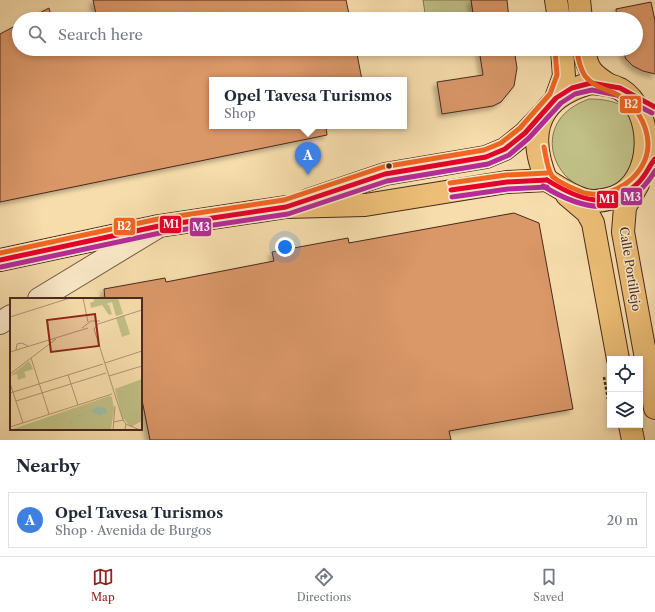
<!DOCTYPE html>
<meta charset="utf-8">
<style>
body{margin:0;font-family:"Libre Caslon Text",serif;background:#f6f6f7;color:#1f2937}
.controls{position:absolute;right:12px;bottom:12px;display:grid;overflow:hidden;border-radius:0px;box-shadow:0 2px 6px #0003}
.controls button{width:36px;height:36px;display:grid;place-items:center;padding:0;border:0;border-bottom:1px solid #e0e1e3;background:#fff;color:#1f2937;font:20px sans-serif}
.you{position:absolute;left:285px;top:247px;width:14px;height:14px;margin:-10px;border:3px solid #fff;border-radius:50%;background:#1a73e8;box-shadow:0 0 0 6px #1a73e833}
.badge{display:grid;place-items:center;width:26px;height:26px;border-radius:50%;background:#8f2418;color:#fff;font-size:13px;font-weight:700}
.pin{position:absolute;translate:-50% -33px;filter:drop-shadow(0 1px 2px #0008)}
.pin::after{content:'';position:absolute;top:21px;width:14px;height:12px;background:inherit;clip-path:polygon(0 0,100% 0,50% 100%)}
.popup{position:absolute;left:209px;top:77px;width:198px;height:52px;box-sizing:border-box;display:grid;place-content:center;border-radius:0px;background:#fff;filter:drop-shadow(0 1px 3px #0005);font-size:13px;white-space:nowrap;color:#747a83}
.popup b{font-size:15px;color:#1f2937}
.popup::after{content:'';position:absolute;left:50%;top:100%;margin-left:-8px;border:8px solid transparent;border-top-color:#fff}
.list{margin:0;padding:0;list-style:none}
h2{display:flex;justify-content:space-between;align-items:center;height:52px;margin:0;padding:0 16px;font-size:17px}
h2 small{font-size:13px;font-weight:400;color:#747a83}
.list li{display:grid;grid-template-columns:26px 1fr auto;gap:12px;align-items:center;box-sizing:border-box;height:56px;margin:0 8px 8px;padding:0 8px;border:1px solid #e0e1e3;border-radius:0px}
.list b{display:block;font-size:15px;white-space:nowrap}
.list p{margin:0;font-size:13px;white-space:nowrap;color:#747a83}
.list em{font-size:13px;font-style:normal;color:#747a83}
.icon{flex:none;width:22px;height:22px;fill:none;stroke:currentColor;stroke-width:2;stroke-linecap:round;stroke-linejoin:round}
.map{position:relative;flex:none;width:655px;height:440px;overflow:hidden}
.search{position:absolute;background:#fff;box-shadow:0 2px 6px #0003;left:12px;right:12px;top:12px;height:44px;display:flex;align-items:center;gap:10px;box-sizing:border-box;padding:0 14px;border-radius:22px;color:#747a83;font-size:15px}
.sheet{height:116px;background:#fff}
nav{display:flex;justify-content:space-around;align-items:center;box-sizing:border-box;height:56px;border-top:1px solid #e0e1e3;background:#fff;font-size:11px;color:#747a83}
nav a{display:grid;justify-items:center;gap:2px}
nav .on{color:#8f2418}
.map>svg:first-child{display:block}
.green{fill:#c0c087;stroke:#847552}
.building{fill:#da9768;stroke:#482a1d;filter:url(#shadow)}
.lines{fill:none;stroke-linecap:round;stroke-linejoin:round}
.minor-casing{stroke:#745741;stroke-width:24}
.major-casing{stroke:#482a1d;stroke-width:24}
.path{stroke:#482a1d;stroke-width:2.5;stroke-dasharray:3 2;stroke-linecap:butt}
.minor{stroke:#fae9c9;stroke-width:22}
.major{stroke:#ecbe76;stroke-width:22}
.bus-1-casing{stroke:#fae9c9;stroke-width:8}
.bus-2-casing{stroke:#fae9c9;stroke-width:8}
.bus-3-casing{stroke:#fae9c9;stroke-width:8}
.bus-1{stroke:#e4002b;stroke-width:5}
.bus-2{stroke:#b52b97;stroke-width:5}
.bus-3{stroke:#f26522;stroke-width:5}
.bus-dot{fill:#482a1d;stroke:#fae9c9;stroke-width:1.5}
.labels{text-anchor:middle;stroke-width:3;stroke-linejoin:round;paint-order:stroke}
.street-label{font-size:12px;fill:#482a1d;stroke:#fae9c9}
.inset-road{fill:none;stroke:#b19573;stroke-width:1}
.view{fill:#8f2418;fill-opacity:0.15;stroke:#8f2418;stroke-width:2}
.inset-edge{fill:none;stroke:#482a1d;stroke-width:2}
.line-badge{stroke:#fae9c9;stroke-width:1.5}
.badge-label{font-size:11px;text-anchor:middle;font-weight:bold;fill:#fff}
</style>
<div class="map">
<svg width="655" height="440" viewBox="0 0 655 440">
<defs>
<filter id="shadow"><feDropShadow dx="-3.5" dy="3.5" stdDeviation="2" flood-color="#0004"/></filter>
</defs>
<rect width="100%" height="100%" fill="#f7ddac"/>
<filter id="stains"><feTurbulence type="fractalNoise" baseFrequency=".005" numOctaves="4"/><feColorMatrix values="0 0 0 0 .2 0 0 0 0 .09 0 0 0 0 .02 0 0 0 .5 -.17"/></filter>
<radialGradient id="worn" r=".72"><stop offset=".6" stop-color="#630" stop-opacity="0"/><stop offset="1" stop-color="#630" stop-opacity=".3"/></radialGradient>
<g class="green">
<polygon points="423,0 471,0 474,19 426,19"/>
<path d="M 589,99 C 608,99 629,103 637,122 C 641,130 637,157 637,167 C 630,173 622,183 614,187 C 563,208 518,124 589,99 Z"/>
</g>
<g class="building">
<polygon points="93,0 346,0 350,19 97,19"/>
<polygon points="471,0 507,0 509,19 474,19"/>
<polygon points="651,2 655,21 655,74 643,71 633,66 626,59 622,49 636,49 636,19 617,19 616,9"/>
<polygon points="49,8 52,19 28,19"/>
<polygon points="19,24 19,49 356,49 362,80 212,80 212,126 326,126 327,135 0,202 0,34"/>
<polygon points="479,49 514,49 517,68 514,86 501,102 493,106 442,114 437,82 483,75"/>
<polygon points="514,213 539,223 573,409 449,431 451,440 150,440 141,395 141,299 105,299 104,289 165,278 166,282 274,261 272,252 348,238 349,243"/>
</g>
<g class="lines">
<defs>
<g id="minor">
<polyline points="39,299 156,228"/>
<polyline points="0,323 11,316"/>
</g>
<g id="major">
<polyline points="556,0 559,19"/>
<polyline points="579,0 581,19"/>
<path d="M 584,49 C 587,70 592,74 609,85"/>
<path d="M 591,83 C 601,84 611,84 620,89 C 655,110 655,181 615,197 C 606,200 594,202 585,200 C 572,196 561,189 550,182 C 544,178 542,167 540,161 C 529,118 551,94 591,83 Z"/>
<polyline points="556,98 564,76 562,49"/>
<polyline points="638,184 625,207 623,232 655,408"/>
<polyline points="567,195 587,212 593,223 618,359"/>
<polyline points="308,200 385,174 486,157 505,149 525,133 542,115"/>
<polyline points="0,260 159,226 286,207 365,205 507,182 547,180"/>
<polyline points="630,425 633,440"/>
</g>
</defs>
<use href="#minor" class="minor-casing"/>
<use href="#major" class="major-casing"/>
<polyline class="path" points="604,377 610,410"/>
<use href="#minor" class="minor"/>
<use href="#major" class="major"/>
<defs>
<g id="bus-1">
<path d="M 547,180 C 579,200 609,212 639,182 C 646,175 649,166 655,159"/>
<polyline points="451,190 507,182 547,180"/>
<polyline points="0,260 159,226 286,207 385,174 486,157 505,149 525,133 556,98 572,88 591,83 620,88 655,107"/>
</g>
<g id="bus-2">
<path d="M 543,186 C 585,212 626,219 655,171"/>
<polyline points="452,197 508,189 547,187"/>
<polyline points="1,267 160,233 288,214 387,181 488,164 509,155 529,138 561,103 575,94 592,90 617,95 652,113"/>
</g>
<g id="bus-3">
<path d="M 544,147 C 546,156 547,168 552,176 C 557,181 564,184 570,187 C 575,189 580,191 584,193 C 614,200 649,174 648,143 C 647,123 634,102 616,94 C 605,89 593,86 585,76 C 580,68 578,59 577,50"/>
<polyline points="450,183 506,175 547,173"/>
<polyline points="0,253 158,219 284,200 383,167 484,150 501,143 520,128 550,94 557,75 555,50"/>
</g>
</defs>
<use href="#bus-1" class="bus-1-casing"/>
<use href="#bus-2" class="bus-2-casing"/>
<use href="#bus-3" class="bus-3-casing"/>
<use href="#bus-1" class="bus-1"/>
<use href="#bus-2" class="bus-2"/>
<use href="#bus-3" class="bus-3"/>
</g>
<circle class="bus-dot" cx="389" cy="166" r="3.5"/>
<g class="labels">
<g class="street-label">
<text transform="translate(630 269) rotate(81)" y="4">Calle Portillejo</text>
</g>
</g>
<g transform="translate(10 298)">
<rect width="132" height="132" fill="#f7ddac"/>
<path d="M 83,0 L 108,0 L 113,16 L 106,18 L 102,4 L 96,6 L 99,7 L 102,16 L 99,17 L 92,7 L 81,10 L 80,5 L 87,2 L 84,3 ZM 114,17 L 120,36 L 112,39 L 106,20 ZM 19,63 L 23,71 L 14,74 L 16,79 L 8,82 L 7,76 L 0,78 ZM 132,81 L 132,123 L 121,129 L 112,119 L 105,91 ZM 99,98 L 102,99 L 104,111 L 101,132 L 0,132 Z" fill="#c0c087"/>
<path d="M 87,109 L 95,110 L 97,114 L 89,118 L 82,113 L 75,116 L 68,118 L 63,121 L 60,132 L 61,124 L 64,120 L 68,117 L 75,116 Z" fill="#9ebda5"/>
<path class="inset-road" d="M 73,0 L 78,24M 0,19 L 60,0M 72,30 L 81,23 L 90,23M 6,52 L 7,46 L 12,45 L 18,48M 0,54 L 78,30M 21,60 L 39,116M 95,65 L 132,53M 0,76 L 46,41M 58,77 L 68,107M 99,78 L 132,68M 0,85 L 13,125M 0,95 L 93,66M 6,103 L 96,75M 113,122 L 84,31 L 88,26 L 132,12M 104,124 L 113,122 L 116,126 L 115,132M 116,126 L 130,132M 0,129 L 102,96M 103,132 L 105,108"/>
<path class="view" d="M 85,16 L 89,48 L 41,54 L 37,22 Z"/>
<rect width="132" height="132" class="inset-edge"/>
</g>
<g class="line-badge">
<rect x="619" y="95" width="23" height="19" rx="4" fill="#f26522"/>
<rect x="620" y="187" width="23" height="19" rx="4" fill="#b52b97"/>
<rect x="596" y="190" width="23" height="19" rx="4" fill="#e4002b"/>
<rect x="159" y="215" width="23" height="19" rx="4" fill="#e4002b"/>
<rect x="113" y="217" width="23" height="19" rx="4" fill="#f26522"/>
<rect x="189" y="217" width="23" height="20" rx="4" fill="#b52b97"/>
</g>
<g class="badge-label">
<text x="631" y="108">B2</text>
<text x="632" y="201">M3</text>
<text x="607" y="203">M1</text>
<text x="171" y="228">M1</text>
<text x="124" y="230">B2</text>
<text x="201" y="231">M3</text>
</g>
<rect width="100%" height="100%" filter="url(#stains)"/>
<rect width="100%" height="100%" fill="url(#worn)"/>
</svg>
<div class="controls">
<button><svg class="icon" aria-label="locate" viewBox="0 0 24 24"><circle cx="12" cy="12" r="6"/><path d="M12 2v4M12 18v4M2 12h4M18 12h4"/></svg></button>
<button><svg class="icon" aria-label="layers" viewBox="0 0 24 24"><path d="M12 4l9 5-9 5-9-5zM3 14l9 5 9-5"/></svg></button>
</div>
<div class="you"></div>
<div class="pin badge" style="left:308px;top:175px;background:#3f7fe0">A</div>
<div class="popup"><b>Opel Tavesa Turismos</b>Shop</div>
<div class="search"><svg class="icon" aria-label="search" viewBox="0 0 24 24"><circle cx="10" cy="10" r="6"/><path d="M15 15l6 6"/></svg>Search here</div>
</div>
<section class="sheet">
<h2>Nearby<small></small></h2>
<ul class="list">
<li><span class="badge" style="background:#3f7fe0">A</span><div><b>Opel Tavesa Turismos</b><p>Shop · Avenida de Burgos</p></div><em>20 m</em></li>
</ul>
</section>
<nav>
<a class="on"><svg class="icon" aria-label="map" viewBox="0 0 24 24"><path d="M3 6l6-2 6 2 6-2v14l-6 2-6-2-6 2zM9 4v14M15 6v14"/></svg>Map</a>
<a><svg class="icon" aria-label="directions" viewBox="0 0 24 24"><path d="M12 3l9 9-9 9-9-9zM9 14v-3h6M13 9l2 2-2 2"/></svg>Directions</a>
<a><svg class="icon" aria-label="saved" viewBox="0 0 24 24"><path d="M7 4h10v16l-5-4-5 4z"/></svg>Saved</a>
</nav>
